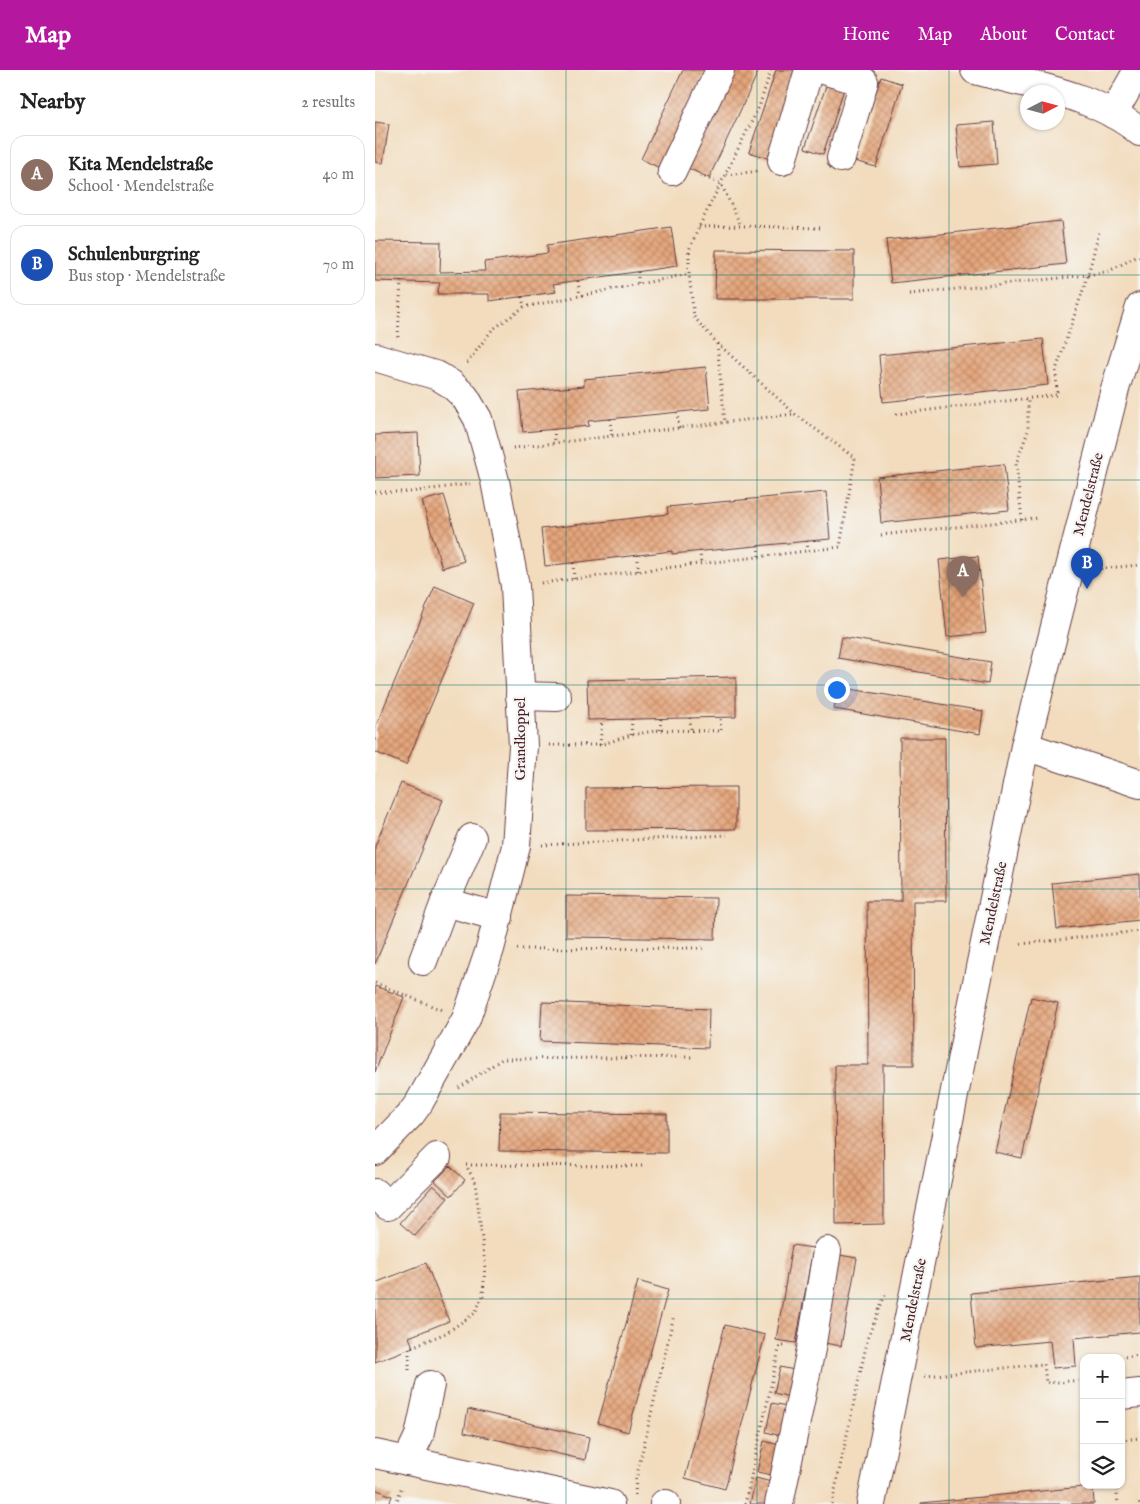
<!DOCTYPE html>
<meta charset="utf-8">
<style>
body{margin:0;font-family:"IM FELL English",serif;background:#f6f6f6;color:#222}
.controls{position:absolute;right:15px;bottom:15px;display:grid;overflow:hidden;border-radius:10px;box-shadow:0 1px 4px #0004}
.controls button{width:45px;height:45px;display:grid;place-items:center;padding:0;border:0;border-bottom:1px solid #e0e0e0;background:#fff;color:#222;font:25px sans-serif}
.compass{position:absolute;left:645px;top:15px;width:45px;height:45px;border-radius:50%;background:#fff;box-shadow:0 1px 4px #0004;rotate:84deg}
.you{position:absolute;left:461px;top:619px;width:18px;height:18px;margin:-12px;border:4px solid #fff;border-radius:50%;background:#1a73e8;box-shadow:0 0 0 8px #1a73e833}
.badge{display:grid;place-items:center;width:32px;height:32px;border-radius:50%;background:#b5179e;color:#fff;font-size:16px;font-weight:700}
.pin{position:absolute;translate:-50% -41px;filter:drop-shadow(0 1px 2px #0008)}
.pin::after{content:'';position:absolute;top:26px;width:18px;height:15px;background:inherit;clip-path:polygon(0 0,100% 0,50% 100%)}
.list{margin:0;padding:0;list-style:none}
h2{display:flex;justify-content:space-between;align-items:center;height:65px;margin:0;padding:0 20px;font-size:21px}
h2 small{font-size:16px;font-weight:400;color:#767676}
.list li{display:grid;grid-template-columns:32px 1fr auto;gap:15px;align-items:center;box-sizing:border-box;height:80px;margin:0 10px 10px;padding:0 10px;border:1px solid #e0e0e0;border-radius:15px}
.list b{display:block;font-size:19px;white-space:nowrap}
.list p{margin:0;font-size:16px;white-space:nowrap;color:#767676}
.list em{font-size:16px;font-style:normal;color:#767676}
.icon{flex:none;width:28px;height:28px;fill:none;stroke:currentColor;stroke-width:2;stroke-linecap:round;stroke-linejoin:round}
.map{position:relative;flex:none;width:765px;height:1434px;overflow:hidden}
header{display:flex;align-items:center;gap:30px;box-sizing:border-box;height:70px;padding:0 25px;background:#b5179e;color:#fff}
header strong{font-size:24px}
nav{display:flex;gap:28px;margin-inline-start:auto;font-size:18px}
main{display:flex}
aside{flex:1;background:#fff}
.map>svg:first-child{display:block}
.building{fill:url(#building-cross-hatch)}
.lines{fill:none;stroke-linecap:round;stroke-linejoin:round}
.minor-casing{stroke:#633b41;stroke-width:30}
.path{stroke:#633b41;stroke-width:3;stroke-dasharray:1 4;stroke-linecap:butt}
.minor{stroke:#fff;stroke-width:28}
.grid{fill:none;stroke:#0f766e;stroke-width:1;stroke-opacity:0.55}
.labels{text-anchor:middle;stroke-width:4.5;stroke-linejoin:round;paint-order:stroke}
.street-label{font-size:15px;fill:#4a1f2b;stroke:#f6f6f2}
</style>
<header>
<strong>Map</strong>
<nav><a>Home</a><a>Map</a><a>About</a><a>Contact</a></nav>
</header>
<main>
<aside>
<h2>Nearby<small>2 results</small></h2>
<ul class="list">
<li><span class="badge" style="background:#8d6e63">A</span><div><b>Kita Mendelstraße</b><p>School · Mendelstraße</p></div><em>40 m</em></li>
<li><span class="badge" style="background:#1a4fb4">B</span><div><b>Schulenburgring</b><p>Bus stop · Mendelstraße</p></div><em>70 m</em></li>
</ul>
</aside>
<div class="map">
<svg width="765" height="1434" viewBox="0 0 765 1434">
<defs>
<pattern id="building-cross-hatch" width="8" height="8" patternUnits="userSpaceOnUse" patternTransform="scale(1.25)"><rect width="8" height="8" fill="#e5a67c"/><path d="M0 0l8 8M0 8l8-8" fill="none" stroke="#bc8766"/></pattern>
</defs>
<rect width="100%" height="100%" fill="#f6f6f2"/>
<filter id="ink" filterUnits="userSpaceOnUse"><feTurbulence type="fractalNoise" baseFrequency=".02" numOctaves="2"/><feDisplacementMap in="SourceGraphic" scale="10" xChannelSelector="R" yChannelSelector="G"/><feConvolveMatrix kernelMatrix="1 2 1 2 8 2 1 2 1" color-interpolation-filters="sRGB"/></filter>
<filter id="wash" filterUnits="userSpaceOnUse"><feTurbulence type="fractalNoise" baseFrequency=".0096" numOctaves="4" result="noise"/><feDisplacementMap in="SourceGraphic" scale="20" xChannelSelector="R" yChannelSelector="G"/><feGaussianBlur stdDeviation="1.12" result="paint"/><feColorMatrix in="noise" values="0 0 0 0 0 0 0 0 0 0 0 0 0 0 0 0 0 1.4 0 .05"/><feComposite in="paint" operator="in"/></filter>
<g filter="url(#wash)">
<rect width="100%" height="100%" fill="#f2dcbd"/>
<g id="blocks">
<g class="building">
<polygon points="308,0 331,0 285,98 266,89"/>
<polygon points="358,0 384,0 334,108 313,98"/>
<polygon points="401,0 424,0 395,89 374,82"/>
<polygon points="506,7 527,14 501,97 479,91"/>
<polygon points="452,13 469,19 448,84 430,78"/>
<polygon points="0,52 14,54 8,93 0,92"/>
<polygon points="619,52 622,94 585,97 581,55"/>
<polygon points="686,151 691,194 516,213 511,170"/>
<polygon points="296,157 302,196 178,214 181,222 114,231 114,224 62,224 65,213 0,211 0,171 66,172 65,202 110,201 109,192 173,183 172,175"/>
<polygon points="341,180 479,181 479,229 340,229"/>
<polygon points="668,269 673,315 508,332 504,285"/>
<polygon points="331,297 335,339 213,351 214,356 148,362 144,322 209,316 209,309"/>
<polygon points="43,363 45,406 0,408 0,365"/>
<polygon points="629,394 634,440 506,453 502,407"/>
<polygon points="451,422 455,469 297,484 297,481 170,496 166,459 293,444 292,437"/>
<polygon points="69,425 89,491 67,498 47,431"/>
<polygon points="603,486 611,563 572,567 564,490"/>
<polygon points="60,516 99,533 31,695 0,682 0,658"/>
<polygon points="467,567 616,592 613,614 463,588"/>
<polygon points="361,607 361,647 213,650 212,610"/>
<polygon points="463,617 608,641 605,664 459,639"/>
<polygon points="525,668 570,668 571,831 538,831 539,995 508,995 509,1154 461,1155 460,995 493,995 492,831 526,831"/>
<polygon points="26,713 68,730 0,894 0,776"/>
<polygon points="361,717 361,759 211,760 211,718"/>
<polygon points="765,804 765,850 682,859 677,813"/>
<polygon points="191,826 341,828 340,869 191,867"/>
<polygon points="0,916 29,927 0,1002"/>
<polygon points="656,927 683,933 647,1088 620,1082"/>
<polygon points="167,932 334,939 333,978 165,971"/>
<polygon points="125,1042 292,1044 292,1083 124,1081"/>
<polygon points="75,1096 90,1110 76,1126 60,1111"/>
<polygon points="58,1115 73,1128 40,1166 25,1153"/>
<polygon points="417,1175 438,1178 421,1273 401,1270"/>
<polygon points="459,1184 482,1188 466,1276 444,1272"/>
<polygon points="51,1193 74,1251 34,1267 38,1277 0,1292 0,1213"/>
<polygon points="765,1207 765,1262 699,1268 701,1296 678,1298 675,1271 601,1278 596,1223"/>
<polygon points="263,1211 293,1220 253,1362 223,1353"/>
<polygon points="350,1255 390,1265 350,1419 310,1408"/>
<polygon points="405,1297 424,1301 419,1328 399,1323"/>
<polygon points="397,1333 417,1337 410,1367 391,1362"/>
<polygon points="93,1339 214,1367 210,1390 89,1362"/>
<polygon points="389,1371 408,1376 402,1406 382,1402"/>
<polygon points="381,1408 400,1413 395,1434 375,1434"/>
<polygon points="718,1416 719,1434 546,1434 546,1433"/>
<polygon points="0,1419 17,1426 14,1434 0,1434"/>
</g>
</g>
</g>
<g filter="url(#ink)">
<use href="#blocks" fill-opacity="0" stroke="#633b41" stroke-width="1"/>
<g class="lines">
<defs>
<g id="minor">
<polyline points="448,0 489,12 466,88"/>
<path d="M 600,0 C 655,15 721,25 765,62"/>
<polyline points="738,44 763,0"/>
<polyline points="407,91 434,0"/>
<polyline points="297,101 345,0"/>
<polyline points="0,287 63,306 76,314 90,327 103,349 112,381 120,411 140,516 148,676 141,776 115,879 91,949 44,1033 36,1044 0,1081"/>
<polyline points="145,626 182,627"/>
<polyline points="650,676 765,714"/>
<polyline points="70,832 97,768"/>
<polyline points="48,891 70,832 124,847"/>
<polyline points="0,1123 13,1136 62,1087"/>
<polyline points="746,1325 765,1323"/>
<polyline points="0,1384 235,1434"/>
<polyline points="32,1391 44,1366 55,1315"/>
<polyline points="289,1434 291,1434"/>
<polyline points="404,1434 436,1279 452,1181"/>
<polyline points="496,1434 650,676 740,319 765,237"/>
</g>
</defs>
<use href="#minor" class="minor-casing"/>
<g class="path">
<polyline points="325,105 346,114 366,156"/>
<polyline points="351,105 384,101"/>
<polyline points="324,157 366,156 448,158"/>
<polyline points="263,202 263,214"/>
<polyline points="203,211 205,226"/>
<polyline points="534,224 713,205 734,201 763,186 765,187"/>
<polyline points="147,227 149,237"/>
<polyline points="23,267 26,211"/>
<polyline points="342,274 350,353"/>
<polyline points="92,293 117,260 149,237 314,204 314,180 324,157 384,37 396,0"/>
<polyline points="302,342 304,358"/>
<polyline points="521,344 682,325 681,300 713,205 724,162"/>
<polyline points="235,349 237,366"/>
<polyline points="179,359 180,373"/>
<polyline points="138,378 419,344"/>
<polyline points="0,422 35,422 95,414"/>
<polyline points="647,450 641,394 653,361 653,329"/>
<polyline points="506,465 663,448"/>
<polyline points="432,471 433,481"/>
<polyline points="383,475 384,487"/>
<polyline points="325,481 326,494"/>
<polyline points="263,485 263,501"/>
<polyline points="198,493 199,509"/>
<polyline points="721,499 765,495"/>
<polyline points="166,513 465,477 480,388 420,344 341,272 319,247 314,204"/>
<polyline points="315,648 316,660"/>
<polyline points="285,660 286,649"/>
<polyline points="256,665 257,649"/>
<polyline points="174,675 225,675 256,665 285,660 346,661 345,647"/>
<polyline points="225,675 227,650"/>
<polyline points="167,775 352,765"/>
<polyline points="646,874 765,861"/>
<polyline points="142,879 328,878"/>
<polyline points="0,913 67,940"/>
<polyline points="84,1018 127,989 320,987"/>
<polyline points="91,1095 270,1096"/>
<polyline points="740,1288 765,1285"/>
<polyline points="34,1300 34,1278 71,1263 100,1243 108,1226 110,1194 100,1112 91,1095"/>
<polyline points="550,1306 669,1294 671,1313 709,1310"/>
<polyline points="746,1370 765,1368"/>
<polyline points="741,1415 743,1434"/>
<polyline points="260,1425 261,1409 299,1245"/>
<polyline points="21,1434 27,1416"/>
<polyline points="370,1434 404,1279 405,1276 411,1276"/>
<polyline points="457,1434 493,1267 510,1225"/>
<polyline points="764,1434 765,1433"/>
</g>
<use href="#minor" class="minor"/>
</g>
</g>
<path class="grid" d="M 191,0 L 191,1434M 382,0 L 382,1434M 574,0 L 574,1434M 0,205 L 765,205M 0,410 L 765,410M 0,615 L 765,615M 0,819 L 765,819M 0,1024 L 765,1024M 0,1229 L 765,1229"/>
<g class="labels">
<g class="street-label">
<text transform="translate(713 424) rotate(-76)" y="5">Mendelstraße</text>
<text transform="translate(145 669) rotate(-90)" y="5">Grandkoppel</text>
<text transform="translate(618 833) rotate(-78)" y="5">Mendelstraße</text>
<text transform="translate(538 1230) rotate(-79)" y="5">Mendelstraße</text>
</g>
</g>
</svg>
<div class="controls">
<button>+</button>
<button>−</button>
<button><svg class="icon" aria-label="layers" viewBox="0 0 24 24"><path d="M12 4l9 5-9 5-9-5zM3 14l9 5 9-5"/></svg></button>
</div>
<svg class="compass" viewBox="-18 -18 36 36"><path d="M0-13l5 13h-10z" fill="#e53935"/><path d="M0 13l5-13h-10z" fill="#767676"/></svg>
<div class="you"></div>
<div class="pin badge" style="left:588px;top:527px;background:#8d6e63">A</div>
<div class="pin badge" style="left:712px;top:519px;background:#1a4fb4">B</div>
</div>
</main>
